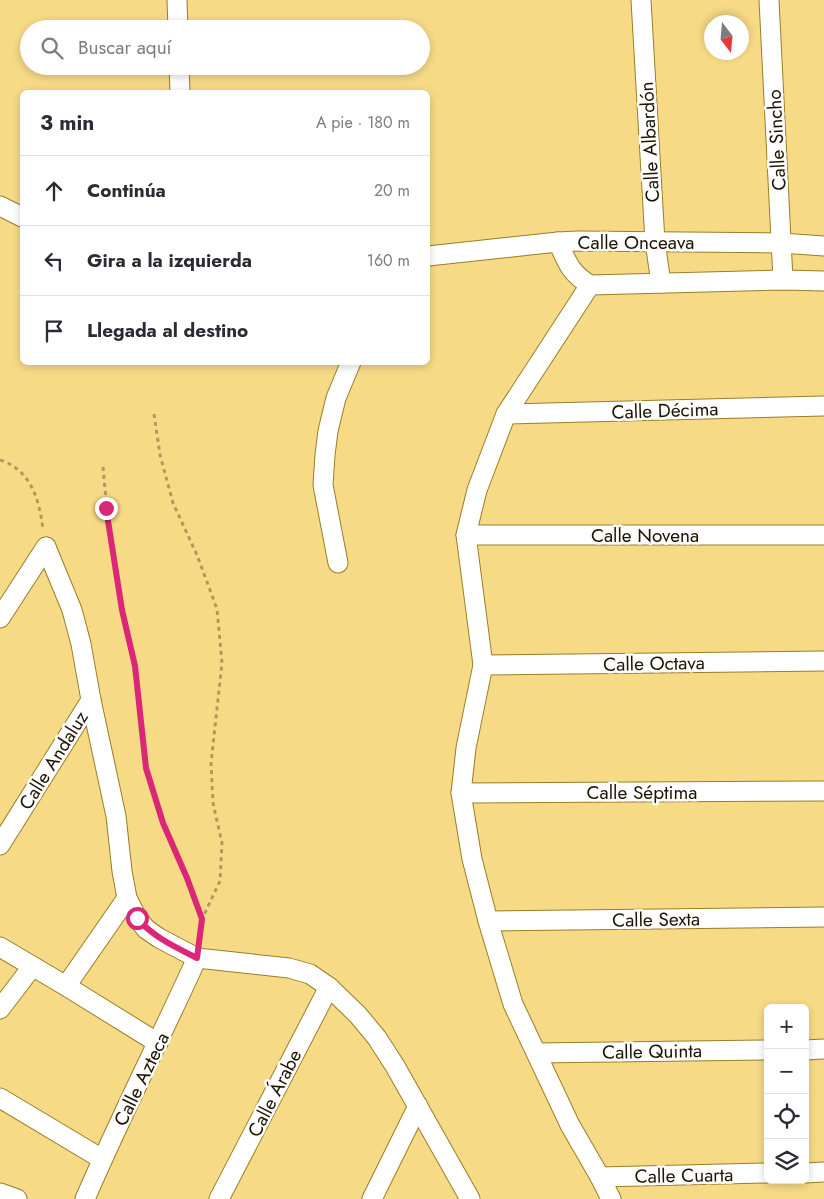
<!DOCTYPE html>
<html lang="es">
<meta charset="utf-8">
<style>
body{margin:0;font-family:Jost,sans-serif;background:#f2f2f3;color:#2b2b33}
.controls{position:absolute;right:15px;bottom:15px;display:grid;overflow:hidden;border-radius:8px;box-shadow:0 2px 8px #0003}
.controls button{width:45px;height:45px;display:grid;place-items:center;padding:0;border:0;border-bottom:1px solid #e1e1e2;background:#fff;color:#2b2b33;font:25px sans-serif}
.compass{position:absolute;left:704px;top:15px;width:45px;height:45px;border-radius:50%;background:#fff;box-shadow:0 2px 8px #0003;rotate:164deg}
.stop{position:absolute;width:15px;height:15px;margin:-11px;border:4px solid #db2777;border-radius:50%;background:#fff}
.stop.end{background:#db2777;border-color:#fff;box-shadow:0 1px 5px #0008}
.list{margin:0;padding:0;list-style:none}
h2{display:flex;justify-content:space-between;align-items:center;height:65px;margin:0;padding:0 20px;font-size:21px}
h2 small{font-size:16px;font-weight:400;color:#7c7c81}
.list li{display:grid;grid-template-columns:32px 1fr auto;gap:15px;align-items:center;box-sizing:border-box;height:70px;padding:0 20px;border-top:1px solid #e1e1e2}
.list b{display:block;font-size:19px;white-space:nowrap}
.list em{font-size:16px;font-style:normal;color:#7c7c81}
.icon{flex:none;width:28px;height:28px;fill:none;stroke:currentColor;stroke-width:2;stroke-linecap:round;stroke-linejoin:round}
.map{position:relative;flex:none;width:824px;height:1199px;overflow:hidden}
.search{position:absolute;background:#fff;box-shadow:0 2px 8px #0003;left:20px;top:20px;width:410px;height:55px;display:flex;align-items:center;gap:12px;box-sizing:border-box;padding:0 18px;border-radius:28px;color:#7c7c81;font-size:19px}
.panel{position:absolute;background:#fff;box-shadow:0 2px 8px #0003;left:20px;top:90px;width:410px;height:275px;border-radius:8px}
.map>svg:first-child{display:block}
.lines{fill:none;stroke-linecap:round;stroke-linejoin:round}
.minor-casing{stroke:#997e26;stroke-width:21}
.path{stroke:#b09a5b;stroke-width:3;stroke-dasharray:4 4;stroke-linecap:butt}
.minor{stroke:#fff;stroke-width:19}
.route{stroke:#db2777;stroke-width:6}
.labels{text-anchor:middle;stroke-width:5;stroke-linejoin:round;paint-order:stroke}
.street-label{font-size:19px;fill:#1c1400;stroke:#fdfdfd}
</style>
<div class="map">
<svg width="824" height="1199" viewBox="0 0 824 1199">
<rect width="100%" height="100%" fill="#f6da86"/>
<g class="lines">
<defs>
<g id="minor">
<polyline points="177,0 178,29"/>
<polyline points="641,0 655,242 661,283"/>
<polyline points="769,0 783,280"/>
<polyline points="179,66 180,92"/>
<polyline points="0,206 22,217"/>
<path d="M 558,242 C 567,262 570,273 590,285 L 783,280 L 824,281"/>
<polyline points="428,256 558,242 578,241 781,243 824,246"/>
<polyline points="590,285 506,414 477,490 466,535 483,665 466,748 461,793 472,859 488,921 513,1004 570,1125 600,1177 611,1199"/>
<polyline points="506,414 824,406"/>
<polyline points="466,535 824,535"/>
<polyline points="46,547 72,610 81,644 91,700 116,816 122,871 127,898 137,918 146,929 159,938 197,958 289,968 310,974 329,987 358,1015 377,1038 395,1066 470,1199"/>
<polyline points="338,563 323,485 325,455 328,431 336,398 351,362"/>
<polyline points="0,618 46,547"/>
<polyline points="483,665 824,661"/>
<polyline points="461,793 824,791"/>
<polyline points="0,845 91,700"/>
<polyline points="488,921 824,917"/>
<polyline points="0,947 66,986 158,1043"/>
<polyline points="66,986 127,898"/>
<polyline points="0,1009 32,967"/>
<polyline points="805,1050 824,1049"/>
<polyline points="537,1053 768,1050"/>
<polyline points="0,1098 102,1159"/>
<polyline points="805,1173 824,1172"/>
<polyline points="600,1177 768,1173"/>
<polyline points="0,1193 17,1199"/>
<path d="M 85,1199 C 120,1118 160,1039 197,958"/>
<polyline points="219,1199 329,987"/>
<polyline points="372,1199 418,1106"/>
</g>
</defs>
<use href="#minor" class="minor-casing"/>
<g class="path">
<polyline points="154,414 160,455 173,503 197,555 217,609 222,663 211,763 213,803 222,843 220,881 202,919 199,939"/>
<path d="M 0,460 C 31,470 39,499 43,529"/>
<path d="M 103,467 C 107,515 114,562 122,610 C 126,628 131,646 134,665 C 140,699 138,736 147,770 C 160,821 184,869 202,919"/>
</g>
<use href="#minor" class="minor"/>
</g>
<g class="lines">
<path class="route" d="M 106,508 L 122,610 L 135,666 L 146,768 L 163,823 L 187,878 L 202,919 L 197,958 C 175,947 153,937 137,918"/>
</g>
<g class="labels">
<g class="street-label">
<text transform="translate(776 140) rotate(-93)" y="7">Calle Sincho</text>
<text transform="translate(649 142) rotate(-93)" y="7">Calle Albardón</text>
<text x="636" y="249">Calle Onceava</text>
<text transform="translate(665 410) rotate(-2)" y="7">Calle Décima</text>
<text x="645" y="542">Calle Novena</text>
<text transform="translate(654 663) rotate(-1)" y="7">Calle Octava</text>
<text transform="translate(53 760) rotate(-58)" y="7">Calle Andaluz</text>
<text x="642" y="799">Calle Séptima</text>
<text transform="translate(656 919) rotate(-1)" y="7">Calle Sexta</text>
<text transform="translate(652 1051) rotate(-1)" y="7">Calle Quinta</text>
<text transform="translate(141 1079) rotate(-64)" y="7">Calle Azteca</text>
<text transform="translate(274 1093) rotate(-63)" y="7">Calle Árabe</text>
<text transform="translate(684 1175) rotate(-1)" y="7">Calle Cuarta</text>
</g>
</g>
</svg>
<div class="controls">
<button>+</button>
<button>−</button>
<button><svg class="icon" aria-label="locate" viewBox="0 0 24 24"><circle cx="12" cy="12" r="6"/><path d="M12 2v4M12 18v4M2 12h4M18 12h4"/></svg></button>
<button><svg class="icon" aria-label="layers" viewBox="0 0 24 24"><path d="M12 4l9 5-9 5-9-5zM3 14l9 5 9-5"/></svg></button>
</div>
<svg class="compass" viewBox="-18 -18 36 36"><path d="M0-13l5 13h-10z" fill="#e53935"/><path d="M0 13l5-13h-10z" fill="#7c7c81"/></svg>
<div class="stop" style="left:137px;top:918px"></div>
<div class="stop end" style="left:106px;top:508px"></div>
<div class="search"><svg class="icon" aria-label="search" viewBox="0 0 24 24"><circle cx="10" cy="10" r="6"/><path d="M15 15l6 6"/></svg>Buscar aquí</div>
<section class="panel">
<h2>3 min<small>A pie · 180 m</small></h2>
<ul class="list">
<li><svg class="icon" aria-label="ahead" viewBox="0 0 24 24"><path d="M12 20V5M6 11l6-6 6 6"/></svg><div><b>Continúa</b></div><em>20 m</em></li>
<li><svg class="icon" aria-label="left" viewBox="0 0 24 24"><path d="M17 20v-9H6M10 6l-5 5 5 5"/></svg><div><b>Gira a la izquierda</b></div><em>160 m</em></li>
<li><svg class="icon" aria-label="arrive" viewBox="0 0 24 24"><path d="M6 21V4h12l-3 4 3 4H6"/></svg><div><b>Llegada al destino</b></div></li>
</ul>
</section>
</div>
